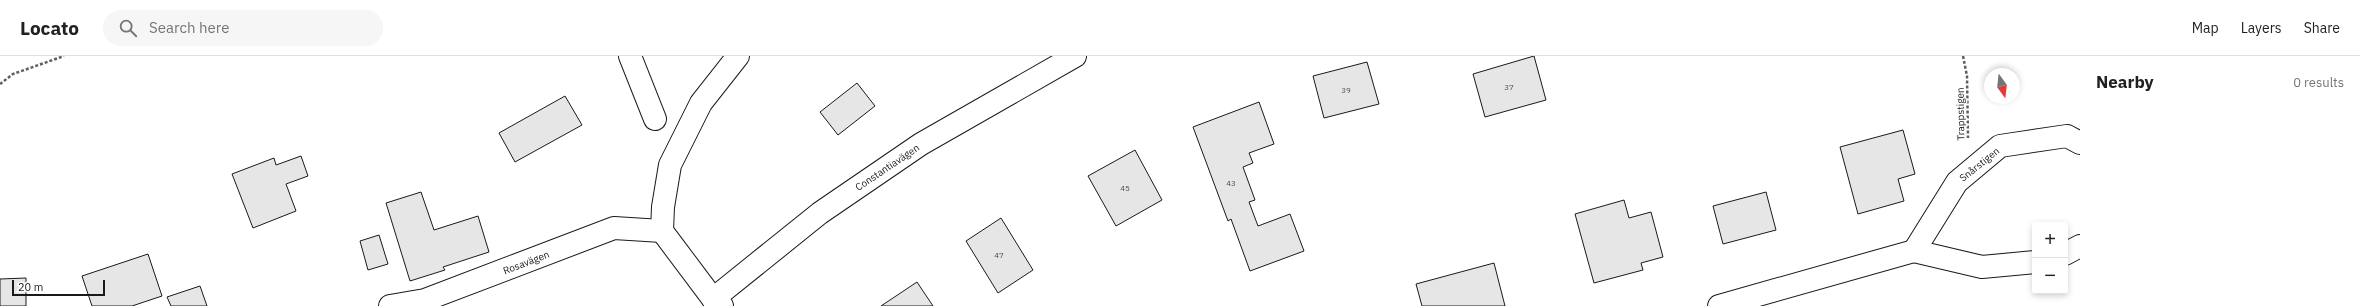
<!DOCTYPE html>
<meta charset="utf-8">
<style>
body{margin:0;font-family:"IBM Plex Sans",sans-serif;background:#f6f6f6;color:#202124}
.controls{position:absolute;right:12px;bottom:12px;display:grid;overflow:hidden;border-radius:4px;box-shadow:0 2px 6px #0003}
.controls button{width:36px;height:36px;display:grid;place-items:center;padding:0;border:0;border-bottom:1px solid #e0e0e0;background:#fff;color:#202124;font:20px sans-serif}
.compass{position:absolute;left:1984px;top:12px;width:36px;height:36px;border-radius:50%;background:#fff;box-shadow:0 2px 6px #0003;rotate:165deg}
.scale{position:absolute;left:12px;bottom:10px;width:93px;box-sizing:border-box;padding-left:4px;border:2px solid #1a1a1a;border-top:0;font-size:11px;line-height:14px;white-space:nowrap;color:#1a1a1a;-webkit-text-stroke:3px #fff;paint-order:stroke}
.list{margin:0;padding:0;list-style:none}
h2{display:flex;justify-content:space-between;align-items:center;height:52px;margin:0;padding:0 16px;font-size:17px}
h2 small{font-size:13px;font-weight:400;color:#757577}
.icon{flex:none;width:22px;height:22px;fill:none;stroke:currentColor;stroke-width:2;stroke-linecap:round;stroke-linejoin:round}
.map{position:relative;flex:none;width:2080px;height:250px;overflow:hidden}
header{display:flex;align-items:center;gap:24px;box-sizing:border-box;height:56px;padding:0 20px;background:#fff;border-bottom:1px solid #e0e0e0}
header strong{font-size:19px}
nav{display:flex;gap:22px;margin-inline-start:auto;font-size:14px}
.search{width:280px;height:36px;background:#f6f6f6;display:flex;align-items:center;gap:10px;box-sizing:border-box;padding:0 14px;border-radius:22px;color:#757577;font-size:15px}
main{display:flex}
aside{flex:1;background:#fff}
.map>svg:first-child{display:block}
.building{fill:#e6e6e6;stroke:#1a1a1a}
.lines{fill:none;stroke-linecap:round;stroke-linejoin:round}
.minor-casing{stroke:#1a1a1a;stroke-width:24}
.path{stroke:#5f5f5f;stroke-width:2.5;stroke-dasharray:3 2;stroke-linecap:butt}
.minor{stroke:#fff;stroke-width:22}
.labels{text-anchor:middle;stroke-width:3;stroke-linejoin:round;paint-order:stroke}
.number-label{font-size:8px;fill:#4d4d4d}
.street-label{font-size:10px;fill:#1a1a1a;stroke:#fff}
</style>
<header>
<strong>Locato</strong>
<div class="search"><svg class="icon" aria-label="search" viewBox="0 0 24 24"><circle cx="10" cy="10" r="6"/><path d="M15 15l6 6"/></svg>Search here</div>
<nav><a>Map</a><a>Layers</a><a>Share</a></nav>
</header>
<main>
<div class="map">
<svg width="2080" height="250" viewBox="0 0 2080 250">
<rect width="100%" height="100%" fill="#fff"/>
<g class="building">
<polygon points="1534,0 1546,44 1485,61 1473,18"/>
<polygon points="1367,6 1379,48 1324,62 1313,20"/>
<polygon points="857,27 875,50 838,79 820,56"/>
<polygon points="565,40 582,69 515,106 499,77"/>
<polygon points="1259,46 1274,88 1249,97 1253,107 1243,111 1255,144 1249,146 1258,170 1290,158 1304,195 1250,215 1231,163 1228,165 1193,71"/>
<polygon points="1903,74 1915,118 1898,123 1904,145 1858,158 1840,91"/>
<polygon points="1135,94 1162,144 1116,170 1088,120"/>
<polygon points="301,100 308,120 286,128 296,155 253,172 232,118 274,102 276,109"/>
<polygon points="421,136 434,174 478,160 489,196 443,211 445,214 410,225 386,147"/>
<polygon points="1766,136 1776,174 1723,188 1713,150"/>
<polygon points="1624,144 1629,162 1651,156 1663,201 1641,207 1643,214 1594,227 1575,158"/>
<polygon points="1001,162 1033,214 998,237 966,185"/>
<polygon points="379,179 388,208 368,214 360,185"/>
<polygon points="148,198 162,240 132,250 92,250 82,220"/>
<polygon points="1494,207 1505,250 1422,250 1416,228"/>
<polygon points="26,222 26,250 0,250 0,223"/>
<polygon points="917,226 933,250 881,250"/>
<polygon points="200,230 207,250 171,250 167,241"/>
</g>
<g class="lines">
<defs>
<g id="minor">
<polyline points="630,0 655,63"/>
<polyline points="2065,198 2080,190"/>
<polyline points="2035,206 1982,211 1914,195 1957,126 2000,90 2067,80 2080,87"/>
<polyline points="713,243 820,157 921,88 1075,0"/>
<polyline points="390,250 425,244 614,172 662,175"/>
<polyline points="722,250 713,243 662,175 663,151 670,109 701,47 738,0"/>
<polyline points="1719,250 1914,195"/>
</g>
</defs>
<use href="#minor" class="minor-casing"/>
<g class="path">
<polyline points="1963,0 1967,20 1968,82"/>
<polyline points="0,28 13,18 64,0"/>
</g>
<use href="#minor" class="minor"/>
</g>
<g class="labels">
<g class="number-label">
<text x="1509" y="34">37</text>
<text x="1346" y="37">39</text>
<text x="1231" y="130">43</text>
<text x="1125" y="135">45</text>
<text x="999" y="202">47</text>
</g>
<g class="street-label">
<text transform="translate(1960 58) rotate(-91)" y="4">Trappstigen</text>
<text transform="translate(1979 108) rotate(-39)" y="4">Snårstigen</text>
<text transform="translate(887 111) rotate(-34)" y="4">Constantiavägen</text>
<text transform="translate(526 206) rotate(-21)" y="4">Rosavägen</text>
</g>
</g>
</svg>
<div class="controls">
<button>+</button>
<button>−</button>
</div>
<svg class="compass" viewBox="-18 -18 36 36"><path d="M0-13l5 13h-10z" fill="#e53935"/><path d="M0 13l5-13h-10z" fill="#757577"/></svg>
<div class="scale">20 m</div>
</div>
<aside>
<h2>Nearby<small>0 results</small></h2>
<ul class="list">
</ul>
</aside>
</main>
